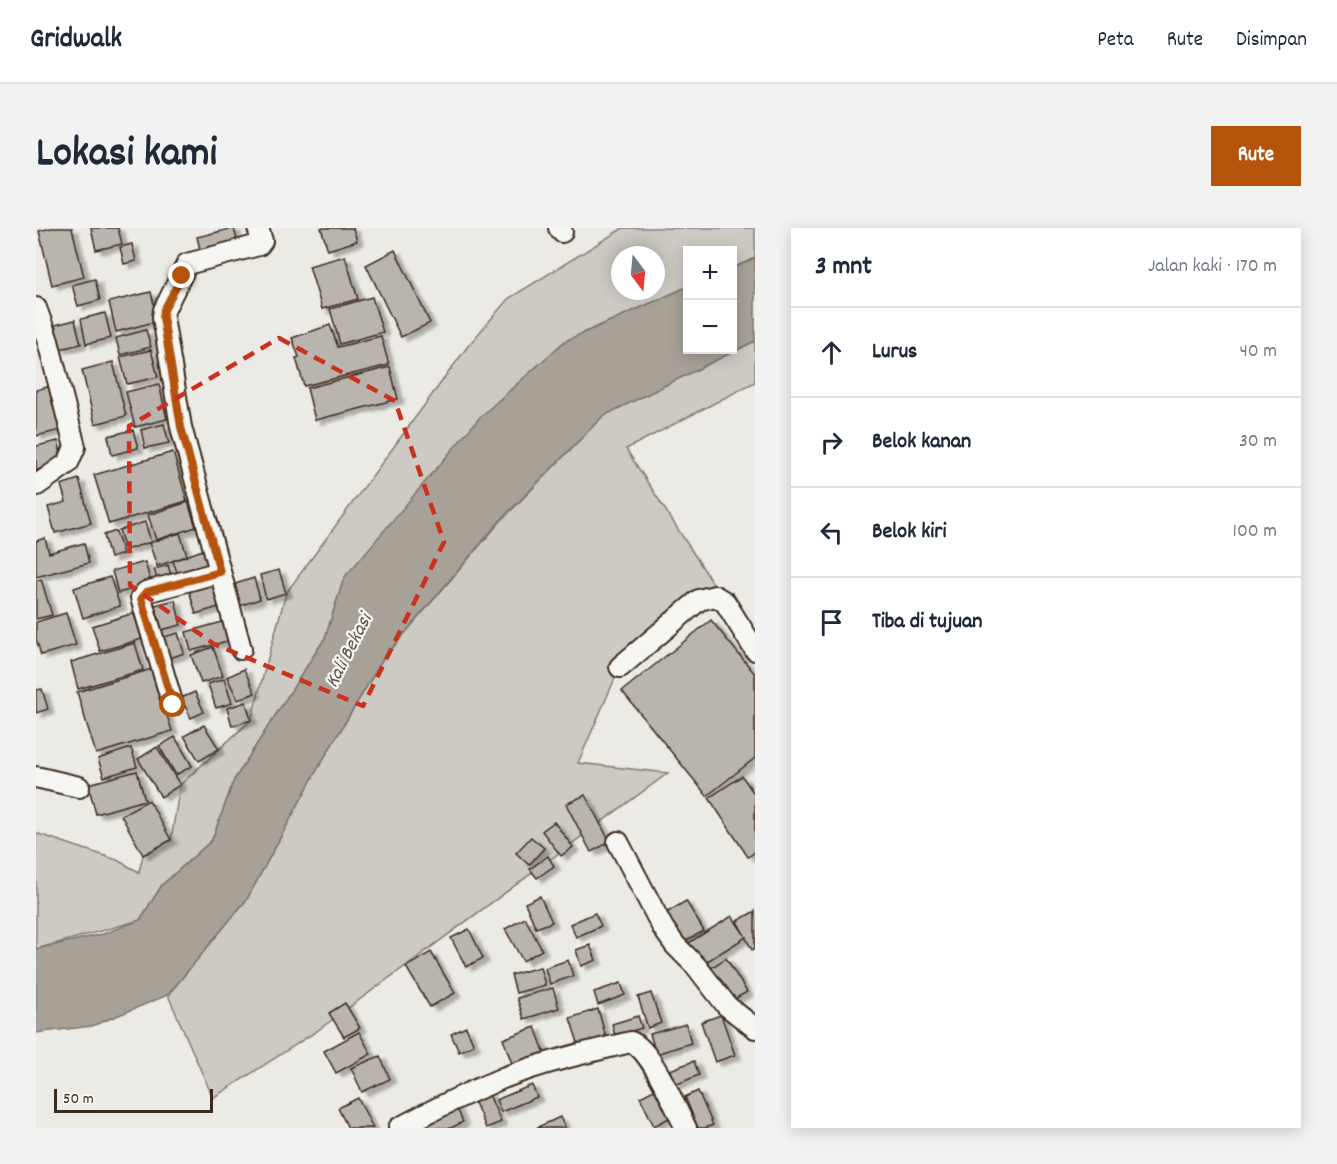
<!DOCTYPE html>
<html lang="id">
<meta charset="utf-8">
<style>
body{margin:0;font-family:Dekko,sans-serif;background:#f2f2f3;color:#1f2937}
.controls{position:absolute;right:18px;top:18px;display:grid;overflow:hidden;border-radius:0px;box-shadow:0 3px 15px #0003}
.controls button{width:54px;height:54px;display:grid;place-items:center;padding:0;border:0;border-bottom:2px solid #e0e1e3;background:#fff;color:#1f2937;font:30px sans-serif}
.compass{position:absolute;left:575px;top:18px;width:54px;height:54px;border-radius:50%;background:#fff;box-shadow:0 3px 15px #0003;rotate:164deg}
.scale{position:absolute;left:18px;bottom:15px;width:159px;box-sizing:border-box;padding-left:6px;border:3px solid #3b2a1e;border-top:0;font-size:16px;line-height:21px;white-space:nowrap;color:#3b2a1e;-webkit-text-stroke:4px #f6f6f2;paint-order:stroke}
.stop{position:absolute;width:18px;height:18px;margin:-14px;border:4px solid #b45309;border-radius:50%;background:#fff}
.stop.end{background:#b45309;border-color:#fff;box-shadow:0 2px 6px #0008}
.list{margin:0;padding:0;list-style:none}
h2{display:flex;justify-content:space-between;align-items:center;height:78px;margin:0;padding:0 24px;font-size:26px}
h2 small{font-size:20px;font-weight:400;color:#747a83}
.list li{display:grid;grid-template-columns:39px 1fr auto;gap:18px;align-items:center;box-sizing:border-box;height:90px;padding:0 24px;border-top:2px solid #e0e1e3}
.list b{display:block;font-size:22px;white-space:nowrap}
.list em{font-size:20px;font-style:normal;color:#747a83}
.icon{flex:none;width:33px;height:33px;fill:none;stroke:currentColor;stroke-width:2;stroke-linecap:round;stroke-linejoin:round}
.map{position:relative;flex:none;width:719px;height:900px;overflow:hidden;border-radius:0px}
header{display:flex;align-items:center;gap:36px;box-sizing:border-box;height:84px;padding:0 30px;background:#fff;border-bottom:2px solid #e0e1e3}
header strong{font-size:28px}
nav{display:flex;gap:33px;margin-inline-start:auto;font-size:21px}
.intro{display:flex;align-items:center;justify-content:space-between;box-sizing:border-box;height:144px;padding:0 36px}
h1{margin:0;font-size:42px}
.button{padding:15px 27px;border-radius:0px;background:#b45309;color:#fff;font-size:21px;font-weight:700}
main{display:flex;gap:36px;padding:0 36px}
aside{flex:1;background:#fff;border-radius:0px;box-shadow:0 3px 15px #0003}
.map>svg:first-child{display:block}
.green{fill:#cdcac4;stroke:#847a71;stroke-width:1.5;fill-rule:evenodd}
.water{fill:#a8a198;stroke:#7c7167;stroke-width:1.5}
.building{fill:#bab4ae;stroke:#3b2a1e;stroke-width:1.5;filter:url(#shadow)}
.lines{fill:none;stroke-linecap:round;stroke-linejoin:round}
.minor-casing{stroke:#3b2a1e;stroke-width:24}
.minor{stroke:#f6f6f2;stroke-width:20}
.route{stroke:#b45309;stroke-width:8}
.marked{fill:none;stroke:#c8321e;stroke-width:4.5;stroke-dasharray:12 8;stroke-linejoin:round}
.labels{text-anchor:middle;stroke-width:4.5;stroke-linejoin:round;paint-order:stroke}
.water-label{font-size:20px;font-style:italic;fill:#615449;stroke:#f6f6f2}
</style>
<header>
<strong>Gridwalk</strong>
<nav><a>Peta</a><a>Rute</a><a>Disimpan</a></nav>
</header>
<div class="intro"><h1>Lokasi kami</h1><a class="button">Rute</a></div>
<main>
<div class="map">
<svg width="719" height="900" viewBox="0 0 719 900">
<defs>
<filter id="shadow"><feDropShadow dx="6" dy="4" stdDeviation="1.5" flood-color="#0004"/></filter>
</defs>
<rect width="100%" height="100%" fill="#ebeae5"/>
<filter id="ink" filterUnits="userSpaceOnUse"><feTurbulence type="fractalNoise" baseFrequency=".0167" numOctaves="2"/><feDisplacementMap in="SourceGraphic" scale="12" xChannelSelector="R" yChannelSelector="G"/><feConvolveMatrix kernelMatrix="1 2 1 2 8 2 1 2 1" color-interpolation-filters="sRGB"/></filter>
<g filter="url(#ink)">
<g class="green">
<path d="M 587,0 L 719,0 L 719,30 L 697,40 L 696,22 L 652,22 L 651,59 L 530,113 L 308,350 L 289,410 L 198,552 L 176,612 L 126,657 L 104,692 L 0,721 L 0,605 L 81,632 L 103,644 L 107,627 L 135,612 L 144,557 L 215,492 L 250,365 L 432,118 L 472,71 ZM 584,27 L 620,27 L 620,63 L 584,63 Z"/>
<polygon points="719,113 719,154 590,221 689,374 679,368 584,439 542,535 632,545 281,803 177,870 132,767 211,671 282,540 347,431 464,294 567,188"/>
</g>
<polygon class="water" points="719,30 719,113 567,188 463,294 347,431 282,540 211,671 132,767 56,798 0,805 0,721 67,706 104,692 126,657 176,612 198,552 289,410 308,350 444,189 529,113 651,59 652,122 696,122 697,40"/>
<g class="building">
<polygon points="15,0 36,0 48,49 16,57 3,3"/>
<polygon points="55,0 82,0 86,16 60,22"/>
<polygon points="198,0 203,20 166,29 161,9"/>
<polygon points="285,0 317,0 321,13 292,22"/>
<polygon points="96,16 100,33 88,36 84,19"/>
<polygon points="359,22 394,95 365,109 330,37"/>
<polygon points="309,28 322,71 286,81 273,38"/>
<polygon points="59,51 64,72 42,78 36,57"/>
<polygon points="115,64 122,93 80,104 73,74"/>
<polygon points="336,69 347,104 304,116 294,81"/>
<polygon points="69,85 75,110 50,116 45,91"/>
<polygon points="39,92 45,116 24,121 19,97"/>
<polygon points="294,97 302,119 345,108 353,137 268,158 260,130 263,129 256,110"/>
<polygon points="110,102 115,119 84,127 80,110"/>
<polygon points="115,122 122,149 91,156 84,129"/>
<polygon points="77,134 90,188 59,196 46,142"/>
<polygon points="354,139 362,171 279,192 271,160"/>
<polygon points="123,156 131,191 99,199 90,164"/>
<polygon points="15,158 25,202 0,208 0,162"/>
<polygon points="128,196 133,215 109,220 105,202"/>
<polygon points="97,202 102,220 76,227 72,208"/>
<polygon points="22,213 27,235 0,242 0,218"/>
<polygon points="137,224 151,273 73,296 58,247"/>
<polygon points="43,251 55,295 19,305 12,279 30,274 25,257"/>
<polygon points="152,274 160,299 120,312 112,287"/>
<polygon points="109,294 115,314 89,322 83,302"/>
<polygon points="80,303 87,326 74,330 68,307"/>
<polygon points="144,305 151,328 121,338 113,315"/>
<polygon points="9,310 13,325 48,315 53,335 0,349 0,313"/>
<polygon points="172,320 180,341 144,353 137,333"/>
<polygon points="109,334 115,356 82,365 76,343"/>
<polygon points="132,337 137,355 123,359 118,341"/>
<polygon points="243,342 250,365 230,371 224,347"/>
<polygon points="74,349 84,378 47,390 38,360"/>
<polygon points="181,350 189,377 160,386 152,359"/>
<polygon points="218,350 224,371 203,378 196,357"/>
<polygon points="5,351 16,387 0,391 0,352"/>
<polygon points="139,372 145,397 121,403 115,378"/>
<polygon points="30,385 40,417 5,427 0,411 0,394"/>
<polygon points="98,385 106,411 64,423 56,398"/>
<polygon points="675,392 719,446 719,530 671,568 586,463"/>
<polygon points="190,393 195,412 155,423 150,404"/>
<polygon points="142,405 148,425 131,431 124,410"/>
<polygon points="99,415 107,442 42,461 35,434"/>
<polygon points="177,419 187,448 165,455 155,427"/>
<polygon points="116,441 136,503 60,526 41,464"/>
<polygon points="208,441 219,465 202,472 191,449"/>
<polygon points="188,451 196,475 180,480 172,456"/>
<polygon points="6,461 12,481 0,485 0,462"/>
<polygon points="159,464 168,484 155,490 145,470"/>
<polygon points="210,474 215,492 196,498 191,480"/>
<polygon points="168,497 183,521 163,533 148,508"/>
<polygon points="139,509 156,538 140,547 123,518"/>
<polygon points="121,519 144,557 125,569 102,531"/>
<polygon points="95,520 101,539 68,549 62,531"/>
<polygon points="101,543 109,572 60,586 52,556"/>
<polygon points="706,548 719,567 719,624 712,629 673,570"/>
<polygon points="549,567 574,614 555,624 530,576"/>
<polygon points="113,572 135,612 107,627 85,587"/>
<polygon points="518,594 537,619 525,628 506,603"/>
<polygon points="495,609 508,620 493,637 480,625"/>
<polygon points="512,628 518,638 501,650 494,641"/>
<polygon points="504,668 516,694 500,700 489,675"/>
<polygon points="650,673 668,703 642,717 625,688"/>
<polygon points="719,683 719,720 716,722 701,693"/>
<polygon points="559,685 565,698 540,709 534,696"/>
<polygon points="696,688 710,709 662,739 649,717"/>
<polygon points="489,690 506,722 487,733 469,701"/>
<polygon points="433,701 447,730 430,739 415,710"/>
<polygon points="554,717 560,732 545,738 540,722"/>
<polygon points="395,724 419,765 394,779 370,739"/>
<polygon points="690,730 711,764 693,774 673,741"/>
<polygon points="532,732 537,748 514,756 509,740"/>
<polygon points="504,739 509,757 480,765 475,747"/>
<polygon points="585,755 589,767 562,777 558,764"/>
<polygon points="517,760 523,780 488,791 481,770"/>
<polygon points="615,765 625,795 612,800 602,769"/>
<polygon points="309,775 324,800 308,809 293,785"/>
<polygon points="562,781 571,813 544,821 534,790"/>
<polygon points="685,787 699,827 679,834 665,794"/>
<polygon points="602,788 606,800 579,808 576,796"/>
<polygon points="650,796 655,815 620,826 614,806"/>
<polygon points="430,799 438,817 423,824 415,806"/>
<polygon points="499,799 509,826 477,838 467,811"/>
<polygon points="323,804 335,826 300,845 288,823"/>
<polygon points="344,828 354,851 326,864 315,840"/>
<polygon points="658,833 663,847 639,857 634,842"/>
<polygon points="496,857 501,869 465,884 460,872"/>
<polygon points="624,859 639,887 618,898 604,869"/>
<polygon points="662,863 677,897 669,900 662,900 649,869"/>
<polygon points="452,864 465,894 450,900 437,870"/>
<polygon points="322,870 337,900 312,900 302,880"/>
<polygon points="419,876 427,894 415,900 386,900 383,894"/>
<polygon points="524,889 529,900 500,900"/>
</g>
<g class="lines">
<defs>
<g id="minor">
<polyline points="523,0 526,4"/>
<polyline points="0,80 12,113 39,219 32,235 1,257"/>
<polyline points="205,421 145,199 127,89 128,82 151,36 223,17 226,13 222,0"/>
<polyline points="584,439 663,372 679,368 689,374 719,422"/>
<polyline points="137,477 105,370 110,364 184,344"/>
<polyline points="0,549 43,559"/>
<polyline points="582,614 627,700 639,717 660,738 691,778 719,800"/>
<path d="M 363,900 C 396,882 431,865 467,850 C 508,834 552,824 595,814 C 616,822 639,880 650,900"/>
</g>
</defs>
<use href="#minor" class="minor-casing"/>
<use href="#minor" class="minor"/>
</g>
</g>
<g class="lines" filter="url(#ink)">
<polyline class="route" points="137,477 105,370 110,364 184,344 145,199 127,89 128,82 146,48"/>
</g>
<path class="marked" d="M 243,110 L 359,173 L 408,314 L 327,478 L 178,416 L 94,357 L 93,198 Z"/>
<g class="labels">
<g class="water-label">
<text transform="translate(311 422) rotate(-63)" y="7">Kali Bekasi</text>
</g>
</g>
</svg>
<div class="controls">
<button>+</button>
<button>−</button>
</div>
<svg class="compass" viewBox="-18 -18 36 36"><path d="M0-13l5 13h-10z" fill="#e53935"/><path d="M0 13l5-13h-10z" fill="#747a83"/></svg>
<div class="scale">50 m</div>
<div class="stop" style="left:137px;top:477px"></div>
<div class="stop end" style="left:146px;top:48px"></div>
</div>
<aside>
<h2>3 mnt<small>Jalan kaki · 170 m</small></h2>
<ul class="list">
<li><svg class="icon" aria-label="ahead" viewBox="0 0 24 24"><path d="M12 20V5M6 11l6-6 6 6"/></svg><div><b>Lurus</b></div><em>40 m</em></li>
<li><svg class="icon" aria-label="right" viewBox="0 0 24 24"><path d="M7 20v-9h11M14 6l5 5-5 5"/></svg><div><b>Belok kanan</b></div><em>30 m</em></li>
<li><svg class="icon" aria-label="left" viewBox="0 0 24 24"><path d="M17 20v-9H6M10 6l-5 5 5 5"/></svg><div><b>Belok kiri</b></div><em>100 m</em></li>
<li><svg class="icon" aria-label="arrive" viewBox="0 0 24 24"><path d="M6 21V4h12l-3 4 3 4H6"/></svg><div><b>Tiba di tujuan</b></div></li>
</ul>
</aside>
</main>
